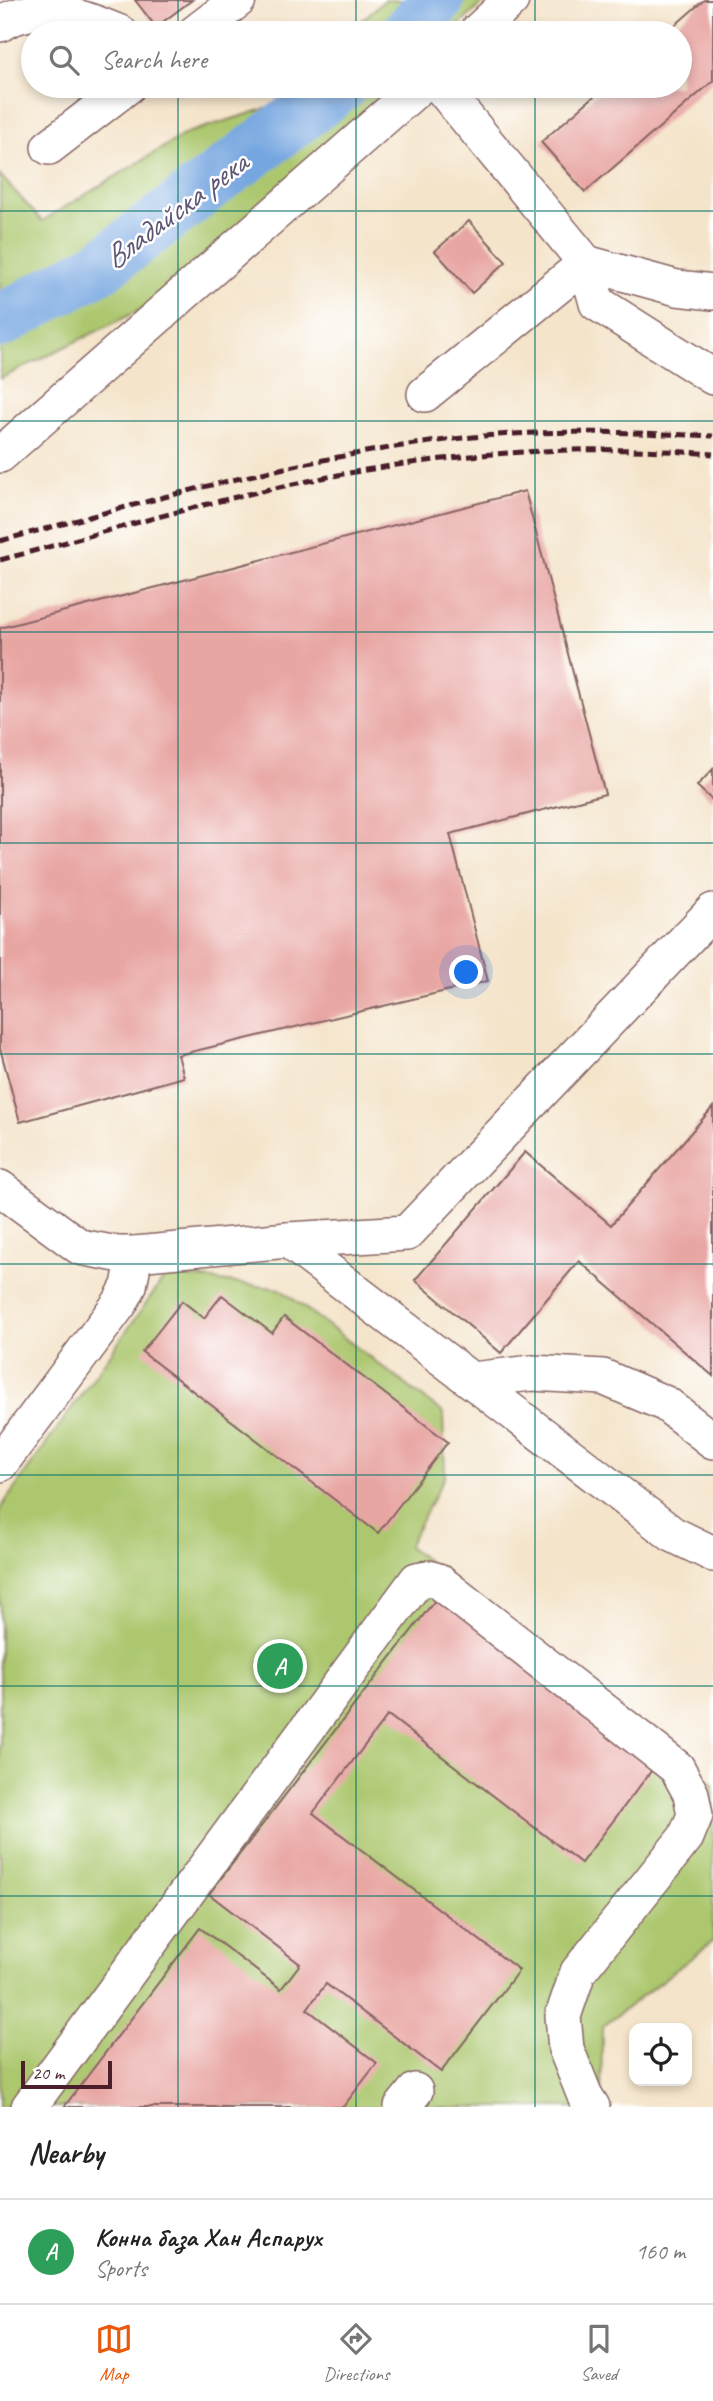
<!DOCTYPE html>
<meta charset="utf-8">
<style>
body{margin:0;font-family:Caveat,sans-serif;background:#f6f6f6;color:#222}
.controls{position:absolute;right:21px;bottom:21px;display:grid;overflow:hidden;border-radius:14px;box-shadow:0 4px 10px #0003}
.controls button{width:63px;height:63px;display:grid;place-items:center;padding:0;border:0;border-bottom:2px solid #e0e0e0;background:#fff;color:#222;font:35px sans-serif}
.scale{position:absolute;left:21px;bottom:18px;width:91px;box-sizing:border-box;padding-left:7px;border:4px solid #4a1f2b;border-top:0;font-size:19px;line-height:24px;white-space:nowrap;color:#4a1f2b;-webkit-text-stroke:5px #fff;paint-order:stroke}
.you{position:absolute;left:467px;top:973px;width:24px;height:24px;margin:-18px;border:5px solid #fff;border-radius:50%;background:#1a73e8;box-shadow:0 0 0 10px #1a73e833}
.badge{display:grid;place-items:center;width:46px;height:46px;border-radius:50%;background:#ea580c;color:#fff;font-size:23px;font-weight:700}
.pin{position:absolute;translate:-50% -50%;border:4px solid #fff;box-shadow:0 2px 7px #0006}
.list{margin:0;padding:0;list-style:none}
h2{display:flex;justify-content:space-between;align-items:center;height:91px;margin:0;padding:0 28px;font-size:30px}
h2 small{font-size:23px;font-weight:400;color:#767676}
.list li{display:grid;grid-template-columns:46px 1fr auto;gap:21px;align-items:center;box-sizing:border-box;height:105px;padding:0 28px;border-top:2px solid #e0e0e0}
.list b{display:block;font-size:26px;white-space:nowrap}
.list p{margin:0;font-size:23px;white-space:nowrap;color:#767676}
.list em{font-size:23px;font-style:normal;color:#767676}
.icon{flex:none;width:38px;height:38px;fill:none;stroke:currentColor;stroke-width:2;stroke-linecap:round;stroke-linejoin:round}
.map{position:relative;flex:none;width:713px;height:2107px;overflow:hidden}
.search{position:absolute;background:#fff;box-shadow:0 4px 10px #0003;left:21px;right:21px;top:21px;height:77px;display:flex;align-items:center;gap:18px;box-sizing:border-box;padding:0 24px;border-radius:38px;color:#767676;font-size:26px}
.sheet{height:196px;background:#fff}
nav{display:flex;justify-content:space-around;align-items:center;box-sizing:border-box;height:98px;border-top:2px solid #e0e0e0;background:#fff;font-size:19px;color:#767676}
nav a{display:grid;justify-items:center;gap:4px}
nav .on{color:#ea580c}
.map>svg:first-child{display:block}
.green{fill:#acc76e;stroke:#7b734c;stroke-width:2}
.lines{fill:none;stroke-linecap:round;stroke-linejoin:round}
.river{stroke:#76a6e0;stroke-width:54}
.building{fill:#e8a6a3}
.minor-casing{stroke:#866463;stroke-width:38}
.minor{stroke:#fff;stroke-width:35}
.rail{stroke:#4a1f2b;stroke-width:5;stroke-dasharray:10 5;stroke-linecap:butt}
.grid{fill:none;stroke:#0f766e;stroke-width:2;stroke-opacity:0.55}
.labels{text-anchor:middle;stroke-width:5;stroke-linejoin:round;paint-order:stroke}
.water-label{font-size:32px;font-style:italic;fill:#5c5573;stroke:#fff}
</style>
<div class="map">
<svg width="713" height="2107" viewBox="0 0 713 2107">
<rect width="100%" height="100%" fill="#fff"/>
<filter id="ink" filterUnits="userSpaceOnUse"><feTurbulence type="fractalNoise" baseFrequency=".0143" numOctaves="2"/><feDisplacementMap in="SourceGraphic" scale="14" xChannelSelector="R" yChannelSelector="G"/><feConvolveMatrix kernelMatrix="1 2 1 2 8 2 1 2 1" color-interpolation-filters="sRGB"/></filter>
<filter id="wash" filterUnits="userSpaceOnUse"><feTurbulence type="fractalNoise" baseFrequency=".00686" numOctaves="4" result="noise"/><feDisplacementMap in="SourceGraphic" scale="28" xChannelSelector="R" yChannelSelector="G"/><feGaussianBlur stdDeviation="1.57" result="paint"/><feColorMatrix in="noise" values="0 0 0 0 0 0 0 0 0 0 0 0 0 0 0 0 0 1.4 0 .05"/><feComposite in="paint" operator="in"/></filter>
<g filter="url(#wash)">
<rect width="100%" height="100%" fill="#f4e4ca"/>
<g class="green">
<polygon points="385,0 414,0 380,33 347,33"/>
<polygon points="463,0 486,0 451,33 425,33"/>
<polygon points="301,86 312,86 73,269 0,303 0,175 42,221 187,133 293,100"/>
<polygon points="364,86 398,86 191,285 0,379 0,339 137,262 220,200"/>
<polygon points="167,1274 280,1289 443,1413 445,1476 408,1546 713,1785 713,1941 602,2027 601,2107 0,2107 0,1509"/>
</g>
<g class="lines">
<g class="river">
<polyline points="408,33 437,0"/>
<polyline points="0,321 101,266 340,86"/>
</g>
</g>
<g id="blocks">
<g class="building">
<polygon points="135,0 192,0 156,27"/>
<polygon points="704,0 713,0 713,81 585,192 541,142 606,86 680,86 680,33 666,33"/>
<polygon points="469,221 506,262 472,293 435,251"/>
<polygon points="525,491 605,794 450,834 488,981 178,1055 184,1077 20,1122 0,1048 0,628"/>
<polygon points="713,769 713,801 697,786"/>
<polygon points="713,1107 713,1376 579,1261 501,1353 415,1280 525,1152 611,1225"/>
<polygon points="222,1295 272,1333 284,1317 448,1442 378,1533 142,1352 182,1301 204,1318"/>
<polygon points="439,1595 658,1762 581,1863 388,1715 313,1813 519,1970 441,2072 326,1984 307,2009 377,2063 343,2107 64,2107 200,1928 281,1989 300,1964 209,1894"/>
</g>
</g>
</g>
<g filter="url(#ink)">
<use href="#blocks" fill-opacity="0" stroke="#866463" stroke-width="2"/>
<g class="lines">
<defs>
<g id="minor">
<path d="M 0,24 C 39,0 81,17 120,33"/>
<polyline points="195,33 238,0"/>
<polyline points="476,33 511,0"/>
<polyline points="49,147 128,86"/>
<polyline points="586,263 597,303 713,377"/>
<polyline points="586,263 677,288 713,292"/>
<polyline points="425,394 586,263 440,86"/>
<polyline points="0,455 420,86"/>
<polyline points="0,1188 80,1247 117,1254 135,1254 129,1286 120,1303 0,1464"/>
<polyline points="288,1240 672,1534 713,1554"/>
<polyline points="135,1254 288,1240 407,1233 713,911"/>
<polyline points="472,1380 532,1373 603,1377 666,1404 713,1441"/>
<polyline points="29,2107 417,1580 428,1578 438,1581 677,1768 691,1794 695,1815 686,1837 578,1972 563,2016 566,2049 585,2096 592,2107"/>
<polyline points="402,2107 415,2091"/>
</g>
</defs>
<use href="#minor" class="minor-casing"/>
<use href="#minor" class="minor"/>
<g class="rail">
<path d="M 0,541 C 149,501 300,457 454,439 C 539,429 627,432 713,436"/>
<path d="M 0,560 C 102,533 204,502 308,481 C 441,453 577,443 713,454"/>
</g>
</g>
</g>
<path class="grid" d="M 178,0 L 178,33M 356,0 L 356,33M 535,0 L 535,33M 178,86 L 178,2107M 356,86 L 356,2107M 535,86 L 535,2107M 0,211 L 713,211M 0,421 L 713,421M 0,632 L 713,632M 0,843 L 713,843M 0,1054 L 713,1054M 0,1264 L 713,1264M 0,1475 L 713,1475M 0,1686 L 713,1686M 0,1896 L 713,1896"/>
<g class="labels">
<g class="water-label">
<text transform="translate(175 210) rotate(-37)" y="11">Владайска река</text>
</g>
</g>
</svg>
<div class="controls">
<button><svg class="icon" aria-label="locate" viewBox="0 0 24 24"><circle cx="12" cy="12" r="6"/><path d="M12 2v4M12 18v4M2 12h4M18 12h4"/></svg></button>
</div>
<div class="scale">20 m</div>
<div class="you"></div>
<div class="pin badge" style="left:280px;top:1666px;background:#2e9e5b">A</div>
<div class="search"><svg class="icon" aria-label="search" viewBox="0 0 24 24"><circle cx="10" cy="10" r="6"/><path d="M15 15l6 6"/></svg>Search here</div>
</div>
<section class="sheet">
<h2>Nearby<small></small></h2>
<ul class="list">
<li><span class="badge" style="background:#2e9e5b">A</span><div><b>Конна база Хан Аспарух</b><p>Sports</p></div><em>160 m</em></li>
</ul>
</section>
<nav>
<a class="on"><svg class="icon" aria-label="map" viewBox="0 0 24 24"><path d="M3 6l6-2 6 2 6-2v14l-6 2-6-2-6 2zM9 4v14M15 6v14"/></svg>Map</a>
<a><svg class="icon" aria-label="directions" viewBox="0 0 24 24"><path d="M12 3l9 9-9 9-9-9zM9 14v-3h6M13 9l2 2-2 2"/></svg>Directions</a>
<a><svg class="icon" aria-label="saved" viewBox="0 0 24 24"><path d="M7 4h10v16l-5-4-5 4z"/></svg>Saved</a>
</nav>
